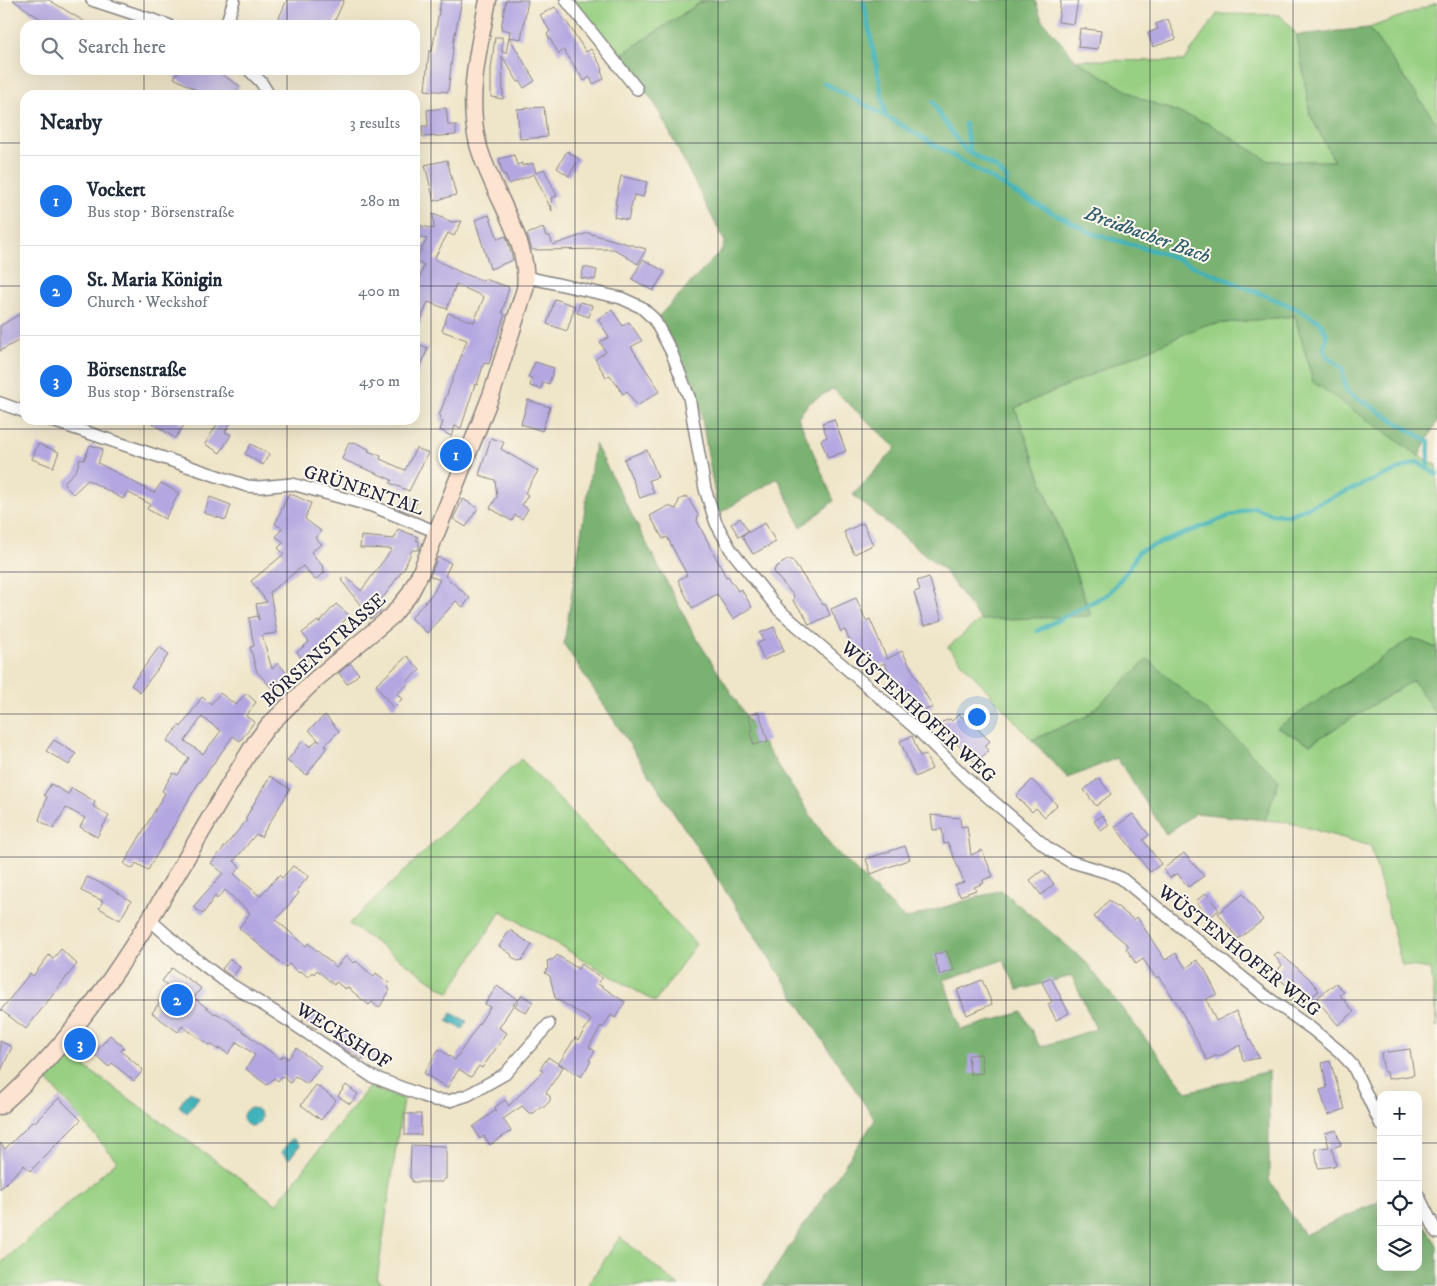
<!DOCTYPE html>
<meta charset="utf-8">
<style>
body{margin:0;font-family:"IM FELL DW Pica",serif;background:#f2f2f3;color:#1f2937}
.controls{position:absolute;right:15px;bottom:15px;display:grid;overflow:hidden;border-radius:10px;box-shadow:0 5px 20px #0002}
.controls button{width:45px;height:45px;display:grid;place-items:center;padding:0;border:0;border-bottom:1px solid #e0e1e3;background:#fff;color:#1f2937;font:25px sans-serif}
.you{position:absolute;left:976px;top:716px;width:18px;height:18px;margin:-12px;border:4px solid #fff;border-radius:50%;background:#1a73e8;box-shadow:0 0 0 8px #1a73e833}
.badge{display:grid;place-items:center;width:32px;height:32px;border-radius:50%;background:#1a73e8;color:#fff;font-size:16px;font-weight:700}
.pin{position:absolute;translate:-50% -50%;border:2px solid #fff;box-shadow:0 1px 5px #0006}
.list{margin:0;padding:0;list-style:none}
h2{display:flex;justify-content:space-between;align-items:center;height:65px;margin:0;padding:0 20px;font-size:21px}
h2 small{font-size:16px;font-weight:400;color:#747a83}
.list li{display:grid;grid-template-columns:32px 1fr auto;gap:15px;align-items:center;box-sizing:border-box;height:90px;padding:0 20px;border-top:1px solid #e0e1e3}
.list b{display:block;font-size:19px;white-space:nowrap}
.list p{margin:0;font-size:16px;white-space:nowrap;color:#747a83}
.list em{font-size:16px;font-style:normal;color:#747a83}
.icon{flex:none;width:28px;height:28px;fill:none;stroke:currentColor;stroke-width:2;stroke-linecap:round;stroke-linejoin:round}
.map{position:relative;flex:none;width:1437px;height:1286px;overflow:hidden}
.search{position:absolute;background:#fff;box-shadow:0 5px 20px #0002;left:20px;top:20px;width:400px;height:55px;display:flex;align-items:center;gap:12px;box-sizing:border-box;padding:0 18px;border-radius:15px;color:#747a83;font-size:19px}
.panel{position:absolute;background:#fff;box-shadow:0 5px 20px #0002;left:20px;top:90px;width:400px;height:335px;border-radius:15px}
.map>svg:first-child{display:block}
.green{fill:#98d083;stroke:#5d795f}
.forest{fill:#7ab271;stroke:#4e6a56;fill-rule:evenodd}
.water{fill:#41b2b9;stroke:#326a7a}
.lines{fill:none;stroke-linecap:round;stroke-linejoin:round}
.stream{stroke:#41b2b9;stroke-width:4.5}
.building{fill:#b4a7e1;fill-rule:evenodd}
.street-casing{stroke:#888482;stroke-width:14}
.secondary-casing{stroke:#888482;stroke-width:19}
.street{stroke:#fff;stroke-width:11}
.secondary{stroke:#fde4d0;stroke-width:16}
.grid{fill:none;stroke:#22223b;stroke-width:1;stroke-opacity:0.55}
.labels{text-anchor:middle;stroke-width:4;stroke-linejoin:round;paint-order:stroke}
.street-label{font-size:19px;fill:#22223b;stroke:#fbf7ec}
.water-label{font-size:20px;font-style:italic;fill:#2e5c6d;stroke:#fbf7ec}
</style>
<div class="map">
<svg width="1437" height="1286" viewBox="0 0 1437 1286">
<rect width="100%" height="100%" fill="#fbf7ec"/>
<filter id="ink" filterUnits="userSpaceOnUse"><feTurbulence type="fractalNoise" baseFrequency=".02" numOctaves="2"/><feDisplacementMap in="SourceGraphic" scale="10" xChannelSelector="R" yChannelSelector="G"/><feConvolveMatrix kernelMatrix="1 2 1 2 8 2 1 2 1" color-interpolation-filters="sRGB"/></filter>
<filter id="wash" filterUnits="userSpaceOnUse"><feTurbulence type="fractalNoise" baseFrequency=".0096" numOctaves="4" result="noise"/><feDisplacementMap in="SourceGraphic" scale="20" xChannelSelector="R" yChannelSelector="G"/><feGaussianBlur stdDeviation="1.12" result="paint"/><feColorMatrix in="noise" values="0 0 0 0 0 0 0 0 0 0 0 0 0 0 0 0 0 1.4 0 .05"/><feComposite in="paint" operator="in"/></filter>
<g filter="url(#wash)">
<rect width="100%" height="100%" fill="#efe5c8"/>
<g class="green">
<polygon points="573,0 710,0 701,2 618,57"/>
<polygon points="1437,3 1437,124 1369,28"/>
<polygon points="1217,14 1280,15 1297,35 1310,114 1334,161 1269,161 1209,124 1137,97 1076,60 1184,61"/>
<polygon points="1295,316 1313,382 1404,443 1419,456 1437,465 1437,648 1412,638 1278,728 1310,744 1413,680 1437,716 1437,1027 1431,969 1402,965 1371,846 1287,822 1265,820 1279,780 1148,659 1087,716 1032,740 948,647 980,620 1091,615 1015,408 1205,325"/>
<polygon points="521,759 696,944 655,1002 501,911 449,993 349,924"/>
<polygon points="71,1057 276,1204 369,1087 403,1099 377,1280 389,1286 0,1286 0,1264 117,1161 47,1080"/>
<polygon points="620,1237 679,1286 587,1286"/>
</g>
<g class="forest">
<polygon points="710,0 1035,0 1042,20 1076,60 1137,97 1209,124 1269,161 1334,161 1310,114 1297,35 1369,28 1437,124 1437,421 1419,456 1313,382 1295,316 1205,325 1015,408 1091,616 980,620 944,570 853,495 896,448 833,389 809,403 798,417 834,501 801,527 778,478 718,514 697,389 659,316 721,251 725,242 654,102 618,57 701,2"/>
<path d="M 595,444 L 692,631 L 757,734 L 831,846 L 905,919 L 1001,890 L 1085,961 L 1187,1092 L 1269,1071 L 1269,1180 L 1304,1235 L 1381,1201 L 1381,1267 L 1418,1267 L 1418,1214 L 1437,1245 L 1437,1286 L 763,1286 L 875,1120 L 564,644 ZM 1003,960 L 1018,990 L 1072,976 L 1096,1029 L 1040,1047 L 1022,1012 L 961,1030 L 944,980 Z"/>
<polygon points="1412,638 1437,648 1437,716 1413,680 1310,744 1277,728"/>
<polygon points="1148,659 1210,714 1279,780 1265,820 1196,813 1166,834 1117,758 1068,778 1032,740 1087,716"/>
</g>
<g class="water">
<polygon points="451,1013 467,1021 463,1029 447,1021"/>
<polygon points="190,1091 199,1097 187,1113 179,1106"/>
<circle cx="252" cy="1117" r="9"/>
<polygon points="292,1138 300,1145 289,1159 281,1152"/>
</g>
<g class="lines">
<g class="stream">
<polyline points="864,3 886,116 1017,194 1094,234 1162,253 1298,309 1320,322 1327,334 1324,349 1327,356 1342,368 1346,391 1429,442 1428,469 1437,474"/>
<polyline points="824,83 886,116"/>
<polyline points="933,101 940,116 964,149 996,168 1007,179 1006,187"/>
<polyline points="965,124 970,152"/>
<polyline points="1037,631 1108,594 1128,570 1139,551 1253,507 1272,514 1289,515 1417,462 1428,469"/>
</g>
</g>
<g id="blocks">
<g class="building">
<polygon points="13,0 49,0 90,25 49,25"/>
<polygon points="287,0 344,0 333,25 289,25 278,20"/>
<polygon points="441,0 462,0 454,39 448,92 425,90 429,51 432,51"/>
<polygon points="506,0 528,0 521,39 509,37 510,31 501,29"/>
<polygon points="1061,0 1078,0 1074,24 1058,22"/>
<polygon points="555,7 565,22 566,21 586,52 591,49 603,69 601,71 604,79 593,84 590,77 584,81 564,50 559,54 547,34 550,31 540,15"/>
<polygon points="1168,19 1176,39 1153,47 1148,33 1158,29 1156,24"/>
<polygon points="1080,28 1101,31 1098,49 1078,47"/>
<polygon points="495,37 502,37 502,52 506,53 509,37 535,81 524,88 520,81 518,82 502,56 503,99 491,97 491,70"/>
<polygon points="179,70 215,70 240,86 234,95 206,95 174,78"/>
<polygon points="544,107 547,137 520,139 517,109"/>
<polygon points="446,108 448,125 456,125 456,135 423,137 422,126 428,126 427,110"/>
<polygon points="567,151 579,159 569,176 557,168"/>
<polygon points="514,155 517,165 522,163 522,166 533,163 536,173 544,169 557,196 551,198 552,211 534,174 509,184 505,174 503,175 499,159"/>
<polygon points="447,160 456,195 434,201 425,165"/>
<polygon points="621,176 647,182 643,197 634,195 628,220 614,217 617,204 615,204"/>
<polygon points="433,214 452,222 462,221 454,236 448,233 434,259 460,272 483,281 484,279 509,287 502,313 505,314 489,364 484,363 477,385 475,384 461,428 455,426 451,436 440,430 443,422 440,421 441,416 439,416 467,340 442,331 448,313 474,322 484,297 456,284 447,309 428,302 416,333 415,333 415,291 424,265 415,261 427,239 415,236 415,224 434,229"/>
<polygon points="489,215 498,239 506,236 513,260 490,269 475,220"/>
<polygon points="543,228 546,236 549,235 553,245 588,233 646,249 638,264 614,249 532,250 527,234"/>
<polygon points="643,259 665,272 653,291 632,279"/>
<polygon points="584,267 597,270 595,280 581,278"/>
<polygon points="555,299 575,306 567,331 547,324"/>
<polygon points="580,302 592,305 589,317 577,313"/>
<polygon points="612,310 623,326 629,322 642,341 631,347 660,391 637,406 627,391 623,394 610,375 606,377 595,359 606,352 600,342 609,337 598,319"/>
<polygon points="25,311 25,337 0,351 0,326"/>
<polygon points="415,343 428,348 415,380"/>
<polygon points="535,362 554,368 549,384 543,382 541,389 530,386 532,378 528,377"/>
<polygon points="528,400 550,407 542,431 521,424"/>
<polygon points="834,419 846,451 828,458 821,440 827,437 822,423"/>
<polygon points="147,420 176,420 184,425 175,438"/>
<polygon points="220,420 232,420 225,432 231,435 220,453 205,444"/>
<polygon points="491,438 504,442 501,449 538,471 525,493 528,495 522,505 528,509 522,519 515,515 512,521 490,508 497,497 495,480 479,475"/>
<polygon points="349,442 353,444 354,442 369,449 368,451 381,456 380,459 405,470 416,448 428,453 409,491 390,483 392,480 342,459"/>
<polygon points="38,444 59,452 53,467 32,459"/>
<polygon points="251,444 269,454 263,465 245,454"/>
<polygon points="90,445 103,449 98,463 154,493 161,483 179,493 165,519 147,509 150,504 127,492 123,499 88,480 73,494 65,486 65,481 76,471 80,459 84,460"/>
<polygon points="647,450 658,477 649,480 654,493 640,498 624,459"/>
<polygon points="289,493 311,503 305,519 321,531 315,538 322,544 311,552 324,568 323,569 325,572 315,580 303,566 270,592 277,633 262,635 272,669 278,663 291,678 277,690 279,696 257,672 250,647 254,646 249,618 257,616 259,620 256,604 267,602 251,581 284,554 278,548 284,542 276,537 282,528 275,524"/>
<polygon points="687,496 698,515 697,521 726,577 728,576 738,591 741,589 752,607 733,619 717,594 692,608 678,580 687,575 667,537 663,539 650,516 668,506 676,509 679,500"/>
<polygon points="210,497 231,505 226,520 204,513"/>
<polygon points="405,497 417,502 412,514 399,509"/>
<polygon points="463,499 478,508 466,527 453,519"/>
<polygon points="740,518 748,531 739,537 731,524"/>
<polygon points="765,523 776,542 753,554 742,536"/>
<polygon points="863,523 873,545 854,554 844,532"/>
<polygon points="398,529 418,537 416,540 419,541 419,550 412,550 405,567 377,606 381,611 371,619 341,580 345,576 361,591 392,549 360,548 361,536 394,539"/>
<polygon points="438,557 451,563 445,576 470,598 463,607 456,601 427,633 411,618 433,593 440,580 430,576"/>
<polygon points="787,560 792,560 823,605 825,604 830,615 809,625 804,614 793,601 794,596 774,573 775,568"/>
<polygon points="929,577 942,620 924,626 914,592 920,590 917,581"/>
<polygon points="856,598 866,621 870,619 887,659 902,651 933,708 921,710 895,683 884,663 873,669 863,650 855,654 845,630 841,632 831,609"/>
<polygon points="336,604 349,615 328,640 321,646 322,648 305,662 297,652 309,642 302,633 318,621 319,623"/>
<polygon points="774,627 784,651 764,660 757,644 764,640 760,633"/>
<polygon points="159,647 169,654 140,692 131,685"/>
<polygon points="407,656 420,670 407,681 409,683 397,694 402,699 393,708 376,685"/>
<polygon points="350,663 359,674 347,684 339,673"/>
<path d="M 220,693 L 236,705 L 246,693 L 256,702 L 246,716 L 254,722 L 240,741 L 233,736 L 200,782 L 199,782 L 148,870 L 136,863 L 133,869 L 124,864 L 165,793 L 162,791 L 173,773 L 178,775 L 189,758 L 167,741 L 179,725 L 181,727 L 202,697 L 211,704 ZM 202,717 L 221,731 L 203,754 L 185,741 Z"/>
<polygon points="759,712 768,741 754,745 750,731 753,730 748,715"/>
<polygon points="959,714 966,721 968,720 990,741 985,746 989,750 976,763 937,724 950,719 952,721"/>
<polygon points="325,715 339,731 325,745 327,747 307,775 287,761 303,740 310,747 317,740 320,742 309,730"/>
<polygon points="912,736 920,756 925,754 932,769 915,777 900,741"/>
<polygon points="54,740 76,754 69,765 46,751"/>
<polygon points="270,776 290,789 261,837 256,834 234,861 240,867 234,874 260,896 279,875 282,878 293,866 309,876 296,891 299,893 276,920 306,946 308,943 336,967 346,956 354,963 356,961 374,977 376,973 390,984 387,987 390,990 379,1008 372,1002 369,1005 347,987 345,989 336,982 334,985 317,970 314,974 312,972 308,977 301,971 299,973 289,964 286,967 239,928 250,913 225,890 217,899 215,896 203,914 193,907 223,873 211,863 247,820 245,819"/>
<polygon points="1099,778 1111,794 1096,806 1084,790"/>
<polygon points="1032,780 1057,805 1045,817 1036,808 1032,812 1016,796"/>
<polygon points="51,784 68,794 72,788 84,795 95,802 93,806 109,816 97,837 80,827 85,818 66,808 53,829 39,820 47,797 44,795"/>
<polygon points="1133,814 1149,835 1143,840 1161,864 1150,872 1115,827"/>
<polygon points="931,815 960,818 961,827 967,826 971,855 982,850 993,876 983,880 984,883 974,887 976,890 960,896 955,885 964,882 948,843 944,844 942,829 933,830"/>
<polygon points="1102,815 1109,825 1101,831 1094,821"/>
<polygon points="905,846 910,859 871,874 866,859"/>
<polygon points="1184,853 1204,876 1188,887 1177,873 1170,878 1163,869"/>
<polygon points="1043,870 1054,884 1041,895 1030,880"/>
<polygon points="87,877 105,885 131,901 120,920 99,908 103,901 81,891"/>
<polygon points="1206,893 1219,910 1209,918 1196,901"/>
<polygon points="1243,894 1263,920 1238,939 1218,913"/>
<polygon points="1109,900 1134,920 1137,917 1165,960 1176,953 1186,968 1197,960 1205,970 1217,994 1206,999 1216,1021 1236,1011 1259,1058 1243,1061 1240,1045 1218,1057 1217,1055 1207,1060 1177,1003 1158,976 1156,978 1143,959 1136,964 1126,948 1129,946 1094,917"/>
<polygon points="510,930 532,945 522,960 518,961 512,957 511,954 499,946"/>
<polygon points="61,949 77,964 26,1029 1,1010 30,973 33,976 49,955 53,959"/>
<polygon points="947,951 954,970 940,975 934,955"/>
<polygon points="1278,952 1309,978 1319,991 1308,999 1293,980 1288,986 1274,975 1282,965 1274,955"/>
<polygon points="557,955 578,969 581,964 602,978 598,984 625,1002 615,1018 611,1015 603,1028 601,1026 589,1047 595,1051 589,1060 591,1061 581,1077 559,1063 575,1038 578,1040 591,1020 555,998 550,976 545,973 548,968 547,961 554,959"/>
<polygon points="230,959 240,967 232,977 222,969"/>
<polygon points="172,968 201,988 194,998 215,1014 216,1013 228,1020 280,1059 283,1055 288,1059 296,1048 321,1066 307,1084 295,1076 290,1083 282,1076 278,1081 274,1078 267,1085 246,1069 255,1055 237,1042 228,1054 220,1048 219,1050 210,1044 209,1045 182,1026 178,1032 152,1013 170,988 162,981"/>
<polygon points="1051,978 1069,1013 1056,1020 1048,1004 1052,1002 1042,982"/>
<polygon points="982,980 992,1004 967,1015 957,990"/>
<polygon points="1336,983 1344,992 1340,995 1354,1012 1338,1025 1316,999"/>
<polygon points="497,986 517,999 499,1028 507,1033 482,1068 479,1066 471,1077 459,1069 447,1088 424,1073 439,1049 455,1060 490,1007 485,1004"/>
<polygon points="522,995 533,1002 526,1013 515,1006"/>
<polygon points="310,1009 323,1018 316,1029 302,1021"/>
<polygon points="342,1028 382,1053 376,1063 364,1056 362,1060 333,1042"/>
<polygon points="110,1035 124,1047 121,1051 143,1070 134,1081 112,1063 109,1067 94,1054"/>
<polygon points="0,1041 12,1047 0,1073"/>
<polygon points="1410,1049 1414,1075 1388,1079 1387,1072 1384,1072 1381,1053"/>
<polygon points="981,1054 983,1073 970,1074 968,1055"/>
<polygon points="548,1057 563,1067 546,1093 550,1096 550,1101 544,1107 540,1107 534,1113 529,1113 522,1106 503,1119 511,1131 490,1145 484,1136 480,1139 473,1127 496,1110 495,1107 505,1100 509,1106 543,1071 540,1069"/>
<polygon points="1330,1061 1345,1109 1328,1115 1320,1090 1327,1088 1322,1063"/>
<polygon points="316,1085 336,1100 321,1120 301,1105"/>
<polygon points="346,1085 358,1094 350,1104 338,1096"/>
<polygon points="59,1098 81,1120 30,1171 24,1165 0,1189 0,1143 5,1149 33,1121 35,1122"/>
<rect x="405" y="1114" width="16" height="21"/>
<polygon points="1336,1130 1341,1145 1332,1148 1336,1166 1318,1168 1315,1149 1329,1147 1325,1133"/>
<polygon points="411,1145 446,1146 446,1179 443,1179 443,1182 412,1182 412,1179 410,1178"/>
</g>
</g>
</g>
<g filter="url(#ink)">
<use href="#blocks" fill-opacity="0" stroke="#888482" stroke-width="1"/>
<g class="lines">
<defs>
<g id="street">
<polyline points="92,0 168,25"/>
<polyline points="566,0 637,89"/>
<polyline points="226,25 234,0"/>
<polyline points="249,70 261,82 269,95"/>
<polyline points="526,277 621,298 641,307 654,319 671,351 689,397 705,489 716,523 731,550 779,610 921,733 967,779 1049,849 1069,861 1109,873 1121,878 1264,995 1312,1029 1339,1051 1353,1066 1381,1125"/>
<polyline points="0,403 25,412"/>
<polyline points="50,420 247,486 259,487 292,484 372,506 437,532"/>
<polyline points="150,920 183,949 222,979 289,1021 371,1076 434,1100 449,1101 468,1095 505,1074 549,1024"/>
<polyline points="1418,1195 1437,1233"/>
</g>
<path id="secondary" d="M 0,1106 C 113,1007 176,868 255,743 L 268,726 L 316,679 L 392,616 L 409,595 L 420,574 L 492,393 L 525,289 C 531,240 490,191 478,144 C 466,97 479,47 488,0"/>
</defs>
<use href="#street" class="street-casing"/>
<use href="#secondary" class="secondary-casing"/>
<use href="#street" class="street"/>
<use href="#secondary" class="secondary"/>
</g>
</g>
<path class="grid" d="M 144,0 L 144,25M 287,0 L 287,25M 431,0 L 431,1286M 575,0 L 575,1286M 718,0 L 718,1286M 862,0 L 862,1286M 1006,0 L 1006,1286M 1150,0 L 1150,1286M 1293,0 L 1293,1286M 144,70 L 144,95M 287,70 L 287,95M 0,143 L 25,143M 415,143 L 1437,143M 0,286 L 25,286M 415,286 L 1437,286M 144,420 L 144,1286M 287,420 L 287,1286M 0,429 L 1437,429M 0,572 L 1437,572M 0,714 L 1437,714M 0,857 L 1437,857M 0,1000 L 1437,1000M 0,1143 L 1381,1143M 1418,1143 L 1437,1143"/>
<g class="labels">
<g class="street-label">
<text transform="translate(364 489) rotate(18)" y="7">GRÜNENTAL</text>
<text transform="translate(323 649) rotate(-42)" y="7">BÖRSENSTRASSE</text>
<text transform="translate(919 711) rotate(42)" y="7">WÜSTENHOFER WEG</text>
<text transform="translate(1240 950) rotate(38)" y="7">WÜSTENHOFER WEG</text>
<text transform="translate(344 1035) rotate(32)" y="7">WECKSHOF</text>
</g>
<g class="water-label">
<text transform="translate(1148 234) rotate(20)" y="7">Breidbacher Bach</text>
</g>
</g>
</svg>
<div class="controls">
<button>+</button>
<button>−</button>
<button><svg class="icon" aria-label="locate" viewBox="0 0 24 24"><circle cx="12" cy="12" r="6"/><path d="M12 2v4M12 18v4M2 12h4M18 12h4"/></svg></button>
<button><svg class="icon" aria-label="layers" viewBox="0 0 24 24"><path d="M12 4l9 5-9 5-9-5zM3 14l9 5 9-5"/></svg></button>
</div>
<div class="you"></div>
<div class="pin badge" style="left:456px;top:455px">1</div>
<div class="pin badge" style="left:177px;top:1000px">2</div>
<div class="pin badge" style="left:80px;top:1044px">3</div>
<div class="search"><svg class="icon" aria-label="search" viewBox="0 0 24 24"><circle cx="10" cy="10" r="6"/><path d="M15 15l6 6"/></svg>Search here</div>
<section class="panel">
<h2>Nearby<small>3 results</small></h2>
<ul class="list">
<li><span class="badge">1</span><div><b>Vockert</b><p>Bus stop · Börsenstraße</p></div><em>280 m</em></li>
<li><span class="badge">2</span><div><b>St. Maria Königin</b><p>Church · Weckshof</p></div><em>400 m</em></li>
<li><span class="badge">3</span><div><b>Börsenstraße</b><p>Bus stop · Börsenstraße</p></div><em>450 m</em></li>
</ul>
</section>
</div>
